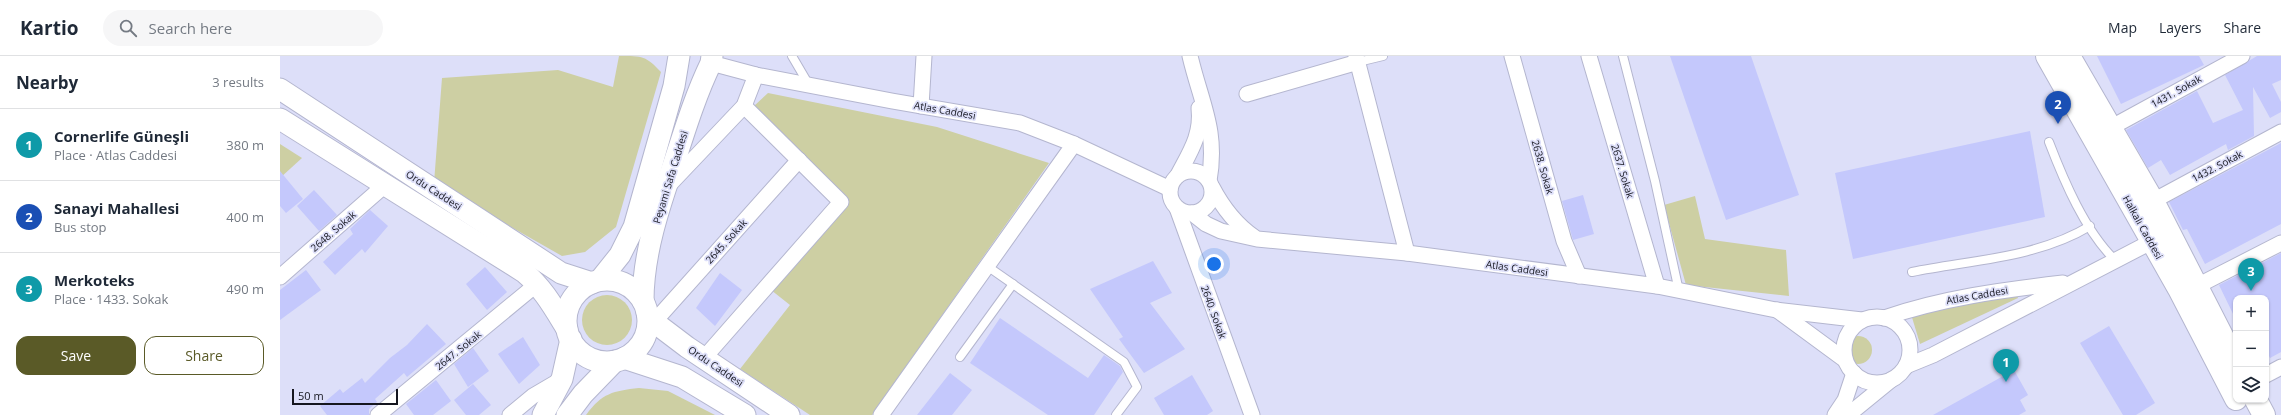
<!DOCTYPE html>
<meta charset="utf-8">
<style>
body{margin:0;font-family:"Open Sans",sans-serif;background:#f6f6f7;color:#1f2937}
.controls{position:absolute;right:12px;bottom:12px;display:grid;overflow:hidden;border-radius:8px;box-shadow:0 1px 3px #0004}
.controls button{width:36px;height:36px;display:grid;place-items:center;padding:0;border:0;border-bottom:1px solid #e0e1e3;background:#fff;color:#1f2937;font:20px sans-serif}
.scale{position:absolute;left:12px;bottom:10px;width:106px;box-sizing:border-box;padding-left:4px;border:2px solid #15161f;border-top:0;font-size:11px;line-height:14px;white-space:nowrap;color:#15161f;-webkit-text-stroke:3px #dddff9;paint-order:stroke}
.you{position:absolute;left:934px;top:208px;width:14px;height:14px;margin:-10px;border:3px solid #fff;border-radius:50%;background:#1a73e8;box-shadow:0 0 0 6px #1a73e833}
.badge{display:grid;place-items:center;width:26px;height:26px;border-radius:50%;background:#5a5a27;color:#fff;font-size:13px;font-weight:700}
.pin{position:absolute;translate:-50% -33px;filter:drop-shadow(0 1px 2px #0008)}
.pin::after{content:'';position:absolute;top:21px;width:14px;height:12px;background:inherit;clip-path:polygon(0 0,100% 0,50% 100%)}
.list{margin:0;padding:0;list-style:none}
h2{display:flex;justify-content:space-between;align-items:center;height:52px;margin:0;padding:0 16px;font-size:17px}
h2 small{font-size:13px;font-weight:400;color:#747a83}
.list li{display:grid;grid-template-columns:26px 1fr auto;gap:12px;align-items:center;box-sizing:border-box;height:72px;padding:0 16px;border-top:1px solid #e0e1e3}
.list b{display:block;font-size:15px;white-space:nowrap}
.list p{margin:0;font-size:13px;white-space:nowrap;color:#747a83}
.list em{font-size:13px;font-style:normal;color:#747a83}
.actions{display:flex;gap:8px;padding:12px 16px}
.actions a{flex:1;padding:9px 0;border:1px solid #5a5a27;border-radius:12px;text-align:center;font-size:14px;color:#5a5a27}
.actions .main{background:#5a5a27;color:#fff}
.icon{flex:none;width:22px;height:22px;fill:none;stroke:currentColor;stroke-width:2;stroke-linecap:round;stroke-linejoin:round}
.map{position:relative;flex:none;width:2001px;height:359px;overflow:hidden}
header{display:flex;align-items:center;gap:24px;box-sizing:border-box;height:56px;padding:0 20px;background:#fff;border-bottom:1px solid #e0e1e3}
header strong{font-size:19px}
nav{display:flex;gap:22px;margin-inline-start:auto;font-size:14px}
.search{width:280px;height:36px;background:#f6f6f7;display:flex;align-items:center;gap:10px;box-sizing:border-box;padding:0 14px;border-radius:22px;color:#747a83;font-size:15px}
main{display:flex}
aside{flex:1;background:#fff}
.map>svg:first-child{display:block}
.green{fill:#cdcfa3}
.building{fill:#c4c8fc}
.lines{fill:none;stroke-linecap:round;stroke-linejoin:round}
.service-casing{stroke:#b4b6cf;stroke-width:10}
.minor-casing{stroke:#b4b6cf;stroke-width:17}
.secondary-casing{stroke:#b4b6cf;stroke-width:23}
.primary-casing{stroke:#b4b6cf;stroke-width:24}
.service{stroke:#fff;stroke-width:8}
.minor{stroke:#fff;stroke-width:15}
.secondary{stroke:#fff;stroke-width:21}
.primary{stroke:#fff;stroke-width:22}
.labels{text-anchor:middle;stroke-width:3.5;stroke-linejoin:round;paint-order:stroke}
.street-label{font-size:10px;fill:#15161f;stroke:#dddff9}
</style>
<header>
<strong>Kartio</strong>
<div class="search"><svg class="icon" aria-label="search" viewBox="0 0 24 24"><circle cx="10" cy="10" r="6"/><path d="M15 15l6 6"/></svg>Search here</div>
<nav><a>Map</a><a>Layers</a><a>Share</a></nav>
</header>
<main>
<aside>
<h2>Nearby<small>3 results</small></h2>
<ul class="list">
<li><span class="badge" style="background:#0f9aa8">1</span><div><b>Cornerlife Güneşli</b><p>Place · Atlas Caddesi</p></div><em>380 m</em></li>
<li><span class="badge" style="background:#1a4fb4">2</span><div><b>Sanayi Mahallesi</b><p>Bus stop</p></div><em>400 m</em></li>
<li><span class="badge" style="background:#0f9aa8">3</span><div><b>Merkoteks</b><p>Place · 1433. Sokak</p></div><em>490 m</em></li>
</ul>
<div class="actions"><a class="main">Save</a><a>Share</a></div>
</aside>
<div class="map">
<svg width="2001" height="359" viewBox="0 0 2001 359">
<rect width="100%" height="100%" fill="#dddff9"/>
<g class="green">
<path d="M 339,0 C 363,0 366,0 381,16 L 336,171 L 305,196 L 282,200 L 154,127 L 162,22 L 278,14 L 333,31 Z"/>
<polygon points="488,37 657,71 769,107 592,359 530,359 460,313 510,249 491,234 567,145 474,50"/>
<polygon points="0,88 22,102 0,122"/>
<polygon points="1415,140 1425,183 1506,194 1509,240 1406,229 1384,149"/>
<polygon points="1737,238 1738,242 1640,288 1631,258"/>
<circle cx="327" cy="264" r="25"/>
<circle cx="1578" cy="294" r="14"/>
<path d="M 359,332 L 388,335 L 435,359 L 306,359 C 322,337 333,335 359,332 Z"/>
</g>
<g class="building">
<polygon points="1390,0 1471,0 1519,139 1446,164"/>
<polygon points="1817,0 1919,0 1924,9 1841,48"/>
<polygon points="1977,0 2001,0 2001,24 1992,28 2001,46 2001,56 1990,62 1973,31 1974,80 1948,94 1946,88 1890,119 1881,104 1868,112 1846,74 1917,35 1933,67 1963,54 1945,19"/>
<polygon points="1750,75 1765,161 1573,203 1555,117"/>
<polygon points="2001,87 2001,168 1925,208 1907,173 1903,174 1889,146"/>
<polygon points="0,115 23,143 6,157 0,150"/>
<polygon points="34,134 57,159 39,175 17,150"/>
<polygon points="1303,139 1314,178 1293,184 1282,145"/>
<polygon points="90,154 108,170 85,197 82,193 55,219 43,206 73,178 70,173"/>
<polygon points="2001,197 2001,296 1990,302 1986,294 1986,242 1956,242 1956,264 1939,229"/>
<polygon points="873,205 892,237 870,247 905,293 864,317 839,283 843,281 810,233"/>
<polygon points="205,211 227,236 207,254 186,228"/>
<polygon points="26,214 41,234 0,264 0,234"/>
<polygon points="440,217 462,234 435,270 416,252"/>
<polygon points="720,262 808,322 824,299 840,310 843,316 814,359 768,359 690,307"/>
<polygon points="147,268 166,288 127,321 124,317 95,343 97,346 89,353 89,359 47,359 40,350 60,333 63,337 82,322 85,327 110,302 127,289"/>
<polygon points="1829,270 1875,347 1856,359 1843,359 1800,287"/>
<polygon points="243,281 260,309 239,328 218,298"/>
<polygon points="193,292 209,315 188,331 174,308"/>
<polygon points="1734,314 1748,339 1740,344 1746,355 1739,359 1653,359"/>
<polygon points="670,317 692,334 672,359 637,359"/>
<polygon points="912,319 933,355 927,359 884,359 874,342"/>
<polygon points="156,324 171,345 153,359 134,359 126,348"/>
<polygon points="193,328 211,349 199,359 186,359 174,344"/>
</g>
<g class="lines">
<defs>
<g id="service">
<polyline points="512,0 529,29"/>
<polyline points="1343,0 1375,125 1399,235"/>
<polyline points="1078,6 1103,0"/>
<path d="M 1769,86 C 1784,125 1805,175 1835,204"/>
<polyline points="707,210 844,306 857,331 836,359"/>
<path d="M 1632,216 C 1691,204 1757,202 1810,170"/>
<polyline points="680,301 733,228"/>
</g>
<g id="minor">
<path d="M 910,0 C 921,47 938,74 929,125"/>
<polyline points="1076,0 1127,197"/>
<polyline points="1232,0 1284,185 1299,220"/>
<polyline points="1309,0 1377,230"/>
<polyline points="431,7 476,19 612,45 740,67 794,88 890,133"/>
<polyline points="967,38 1078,6"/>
<polyline points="641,50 644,0"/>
<polyline points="1830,72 1962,0"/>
<circle cx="911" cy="136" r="21"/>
<path d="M 898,119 C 910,96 922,79 919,52"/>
<polyline points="389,129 464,50 476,19"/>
<path d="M 932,131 C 943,152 955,168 974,181"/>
<polyline points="1873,145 2001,76"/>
<polyline points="897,152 972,359"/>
<polyline points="912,157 926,168 941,175 977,183 1127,197 1377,230 1496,254 1582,264"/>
<polyline points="0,221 105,129"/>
<polyline points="1917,230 2001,187"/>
<polyline points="1497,254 1565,304"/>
<circle cx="1597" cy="294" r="33"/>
<path d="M 1604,262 C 1662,242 1722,234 1783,227"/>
<polyline points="374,266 519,104"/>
<polyline points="424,302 561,146 464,50"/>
<polyline points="1626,310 1653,299 1871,186"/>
<polyline points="1986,319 2001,311"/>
<polyline points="98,359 257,228"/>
<polyline points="230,359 253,340 282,323"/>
<polyline points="601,359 794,88"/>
<polyline points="1555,359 1565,344 1574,317"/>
<polyline points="1568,359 1611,324"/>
</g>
<g id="secondary">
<polyline points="0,33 281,217 312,227"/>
<path d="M 0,63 L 244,216 C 263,232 274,252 287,273"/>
<polyline points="320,224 340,199 354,171 394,30 399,0"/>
<circle cx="327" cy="265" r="41"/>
<path d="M 363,245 C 363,195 381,145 397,98 C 407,67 417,36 431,7 L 432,0"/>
<polyline points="367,257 374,266 407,291 509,359"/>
<polyline points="344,302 402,321 465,359"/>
<polyline points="263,359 282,323 291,283"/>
<polyline points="287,359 303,338 335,305"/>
</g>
<g id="primary">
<polyline points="1767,0 1899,233 1956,343"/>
<polyline points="1789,0 1873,145 1956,307"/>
<polyline points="1976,344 1984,359"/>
</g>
</defs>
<use href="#service" class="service-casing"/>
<use href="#minor" class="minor-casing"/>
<use href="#secondary" class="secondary-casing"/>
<use href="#primary" class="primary-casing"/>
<use href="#service" class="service"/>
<use href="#minor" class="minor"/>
<use href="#secondary" class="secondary"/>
<use href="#primary" class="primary"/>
</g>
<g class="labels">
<g class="street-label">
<text transform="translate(1896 35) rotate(-29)" y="4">1431. Sokak</text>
<text transform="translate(665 54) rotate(10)" y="4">Atlas Caddesi</text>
<text transform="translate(1937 110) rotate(-28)" y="4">1432. Sokak</text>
<text transform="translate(1263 111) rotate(74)" y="4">2638. Sokak</text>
<text transform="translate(1343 115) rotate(73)" y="4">2637. Sokak</text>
<text transform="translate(390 121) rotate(-73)" y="4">Peyami Safa Caddesi</text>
<text transform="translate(154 134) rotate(33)" y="4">Ordu Caddesi</text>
<text transform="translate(1863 171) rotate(61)" y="4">Halkalı Caddesi</text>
<text transform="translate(53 175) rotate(-41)" y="4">2648. Sokak</text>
<text transform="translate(446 185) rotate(-48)" y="4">2645. Sokak</text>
<text transform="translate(1237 212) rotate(8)" y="4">Atlas Caddesi</text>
<text transform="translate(1697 239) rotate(-10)" y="4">Atlas Caddesi</text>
<text transform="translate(934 256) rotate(70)" y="4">2640. Sokak</text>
<text transform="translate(178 294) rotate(-39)" y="4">2647. Sokak</text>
<text transform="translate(436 310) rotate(34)" y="4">Ordu Caddesi</text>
</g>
</g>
</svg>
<div class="controls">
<button>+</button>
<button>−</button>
<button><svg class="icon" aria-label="layers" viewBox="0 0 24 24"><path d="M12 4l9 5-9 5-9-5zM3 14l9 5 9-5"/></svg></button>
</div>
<div class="scale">50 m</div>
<div class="you"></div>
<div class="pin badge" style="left:1726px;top:326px;background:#0f9aa8">1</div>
<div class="pin badge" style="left:1778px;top:68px;background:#1a4fb4">2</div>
<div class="pin badge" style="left:1971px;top:235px;background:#0f9aa8">3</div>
</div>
</main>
